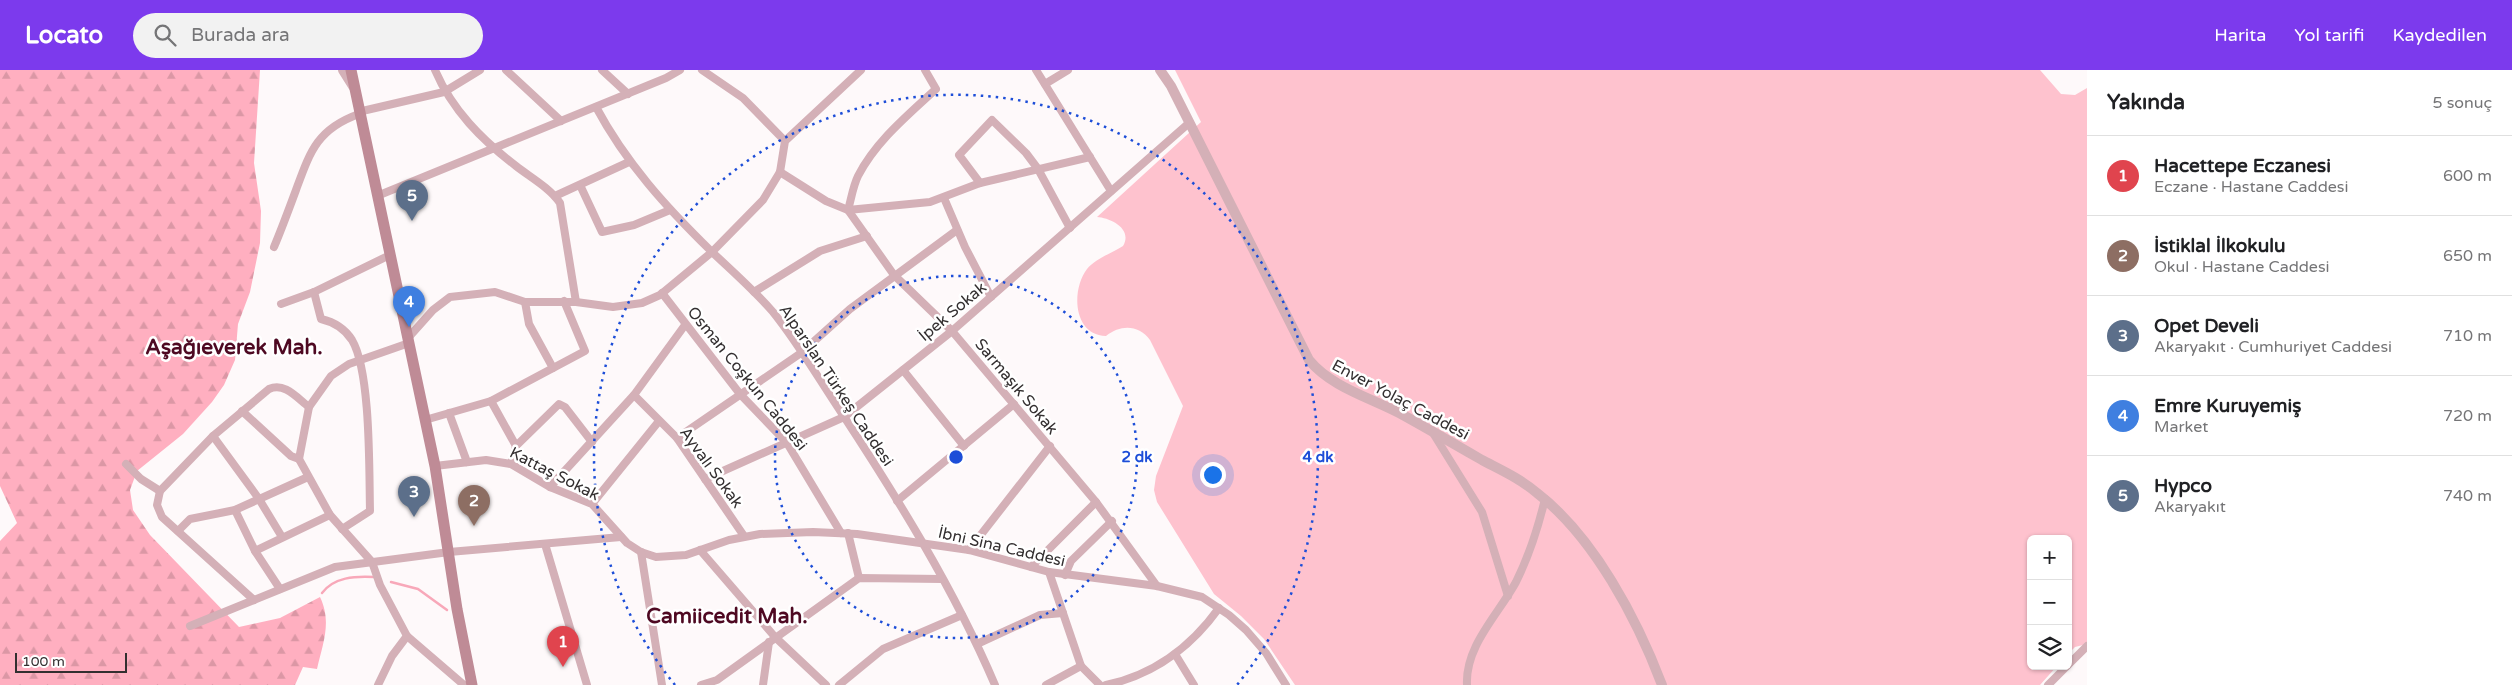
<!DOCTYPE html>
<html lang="tr">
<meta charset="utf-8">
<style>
body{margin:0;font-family:"Varela Round",sans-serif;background:#f2f2f2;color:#202124}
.controls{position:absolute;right:15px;bottom:15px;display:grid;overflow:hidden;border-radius:8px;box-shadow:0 1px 4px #0004}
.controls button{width:45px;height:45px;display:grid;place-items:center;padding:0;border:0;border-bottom:1px solid #e0e0e0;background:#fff;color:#202124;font:25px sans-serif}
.scale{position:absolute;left:15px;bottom:12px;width:112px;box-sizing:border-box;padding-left:5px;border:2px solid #332f30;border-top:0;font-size:14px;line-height:18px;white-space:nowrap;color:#332f30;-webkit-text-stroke:4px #fff;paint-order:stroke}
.you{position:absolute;left:1212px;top:404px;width:18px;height:18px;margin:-12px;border:4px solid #fff;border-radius:50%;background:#1a73e8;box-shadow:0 0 0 8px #1a73e833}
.badge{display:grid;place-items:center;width:32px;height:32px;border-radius:50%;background:#7c3aed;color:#fff;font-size:16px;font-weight:700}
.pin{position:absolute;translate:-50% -41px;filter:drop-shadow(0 1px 2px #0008)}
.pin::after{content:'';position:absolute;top:26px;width:18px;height:15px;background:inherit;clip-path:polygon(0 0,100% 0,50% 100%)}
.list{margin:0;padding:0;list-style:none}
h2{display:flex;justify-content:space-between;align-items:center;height:65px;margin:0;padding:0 20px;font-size:21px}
h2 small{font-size:16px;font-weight:400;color:#757577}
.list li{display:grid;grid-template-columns:32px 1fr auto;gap:15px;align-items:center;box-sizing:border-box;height:80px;padding:0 20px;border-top:1px solid #e0e0e0}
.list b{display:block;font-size:19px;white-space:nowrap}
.list p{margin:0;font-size:16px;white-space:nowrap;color:#757577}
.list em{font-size:16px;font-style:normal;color:#757577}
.icon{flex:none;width:28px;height:28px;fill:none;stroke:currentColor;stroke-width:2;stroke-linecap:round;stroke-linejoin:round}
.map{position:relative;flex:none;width:2087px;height:615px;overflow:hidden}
header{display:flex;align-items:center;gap:30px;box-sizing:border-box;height:70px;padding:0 25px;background:#7c3aed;color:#fff}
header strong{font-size:24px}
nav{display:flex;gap:28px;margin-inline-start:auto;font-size:18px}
.search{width:350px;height:45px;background:#f2f2f2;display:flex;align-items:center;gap:12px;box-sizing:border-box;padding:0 18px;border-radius:28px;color:#757577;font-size:19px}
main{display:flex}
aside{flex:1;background:#fff}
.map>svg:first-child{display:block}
.grass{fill:#fec2ce}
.forest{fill:url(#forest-firs)}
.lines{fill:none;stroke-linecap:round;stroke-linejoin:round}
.stream{stroke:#f8a8b9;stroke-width:2.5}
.minor{stroke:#d4b0b7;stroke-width:8}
.tertiary{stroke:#d4b0b7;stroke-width:10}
.secondary{stroke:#bf8b96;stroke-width:11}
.ring{fill:none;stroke:#1d4ed8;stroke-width:2.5;stroke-dasharray:2.5 5}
.labels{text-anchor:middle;stroke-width:5;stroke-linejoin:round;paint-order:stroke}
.street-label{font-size:16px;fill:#332f30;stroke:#fff}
.district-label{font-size:21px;font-weight:bold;fill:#4e0922;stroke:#fff}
.centre{fill:#1d4ed8;stroke:#fff;stroke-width:2.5}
.ring-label{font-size:15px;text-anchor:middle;font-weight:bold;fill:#1d4ed8;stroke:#fff;stroke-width:5;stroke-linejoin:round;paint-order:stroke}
</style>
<header>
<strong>Locato</strong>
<div class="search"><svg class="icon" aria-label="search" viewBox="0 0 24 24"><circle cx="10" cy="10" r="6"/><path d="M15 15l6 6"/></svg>Burada ara</div>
<nav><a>Harita</a><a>Yol tarifi</a><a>Kaydedilen</a></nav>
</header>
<main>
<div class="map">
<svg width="2087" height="615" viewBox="0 0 2087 615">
<defs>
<pattern id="forest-firs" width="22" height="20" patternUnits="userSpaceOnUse" patternTransform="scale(1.25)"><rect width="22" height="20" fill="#ffafc0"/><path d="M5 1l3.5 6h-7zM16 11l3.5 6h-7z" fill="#db97a5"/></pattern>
</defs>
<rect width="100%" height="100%" fill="#fef9fa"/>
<path class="grass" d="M 1175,0 L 2040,0 L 2061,24 L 2075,25 L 2087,18 L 2087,574 L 2075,577 L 2068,584 L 2068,469 L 2031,469 L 2031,596 L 2057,596 L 2040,615 L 1295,615 L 1264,569 L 1241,546 L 1214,524 L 1157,432 L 1154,420 L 1156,406 L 1183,336 L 1150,270 C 1139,255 1121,254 1106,266 C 1073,265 1071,220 1087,199 C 1095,189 1112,183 1123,176 C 1133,159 1111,148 1097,147 L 1201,52 Z"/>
<path class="forest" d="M 0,0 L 260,0 L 254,93 L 261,141 L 260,173 L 250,222 L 238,254 L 235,290 L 224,315 L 212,332 L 183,364 L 137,401 L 130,420 L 133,440 L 150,465 L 239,557 L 280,548 L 320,527 C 332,552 323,573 317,599 L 303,597 L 295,615 L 0,615 L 0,471 L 17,453 L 0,416 Z"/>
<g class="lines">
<g class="stream">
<polyline points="391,512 418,519 447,540"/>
<path d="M 322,523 C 334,507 355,506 374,507"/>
</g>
<g class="minor">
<path d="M 435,0 C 452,40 482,70 516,96 C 530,107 550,118 560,133 L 576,232"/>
<polyline points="506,0 561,51"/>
<polyline points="602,0 628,24"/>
<polyline points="702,0 743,28 785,71"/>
<path d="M 925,0 L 936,19 C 908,45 876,71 858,106 C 853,116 851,130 848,140 L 894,205 L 952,261 L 1096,432 L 1157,516"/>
<polyline points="1036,0 1111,121"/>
<polyline points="1045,14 1068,0"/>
<path d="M 596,37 C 626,93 666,137 711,181 C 732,201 754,220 773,242 C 798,273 819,309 841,342 C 898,429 954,519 995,615"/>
<polyline points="358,42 444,22 480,0"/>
<polyline points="780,102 826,131 848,140 930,132 980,113 1090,87"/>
<polyline points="980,113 959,85 992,50 1026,83 1038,99 1070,158"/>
<polyline points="580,115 602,162 634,155 670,140"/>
<polyline points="377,126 666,8 680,0"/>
<polyline points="555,126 629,92"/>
<polyline points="944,128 965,177 991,227"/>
<path d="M 274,177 C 282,158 289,139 296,120 C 310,82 317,59 359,44"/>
<path d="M 314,222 L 321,249 C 334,252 345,259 352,270 C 371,302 369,401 370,441 L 342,459"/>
<polyline points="754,222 820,181 867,166"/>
<polyline points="662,223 740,324 787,373 841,463"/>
<polyline points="525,232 529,254 553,298"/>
<polyline points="281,234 314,222 390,185"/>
<polyline points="408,268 433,240 450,227 495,222 525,232 576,232 613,237 642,233 660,225 712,182 763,130 780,102 785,71 861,0"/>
<polyline points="409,273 349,294 331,306 309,337 299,389 330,445 372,492 380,515 407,566 464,615"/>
<polyline points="903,300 964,376"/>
<polyline points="634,325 677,368 744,466"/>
<polyline points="491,331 516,376"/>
<polyline points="242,341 291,386 299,389"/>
<polyline points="449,343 467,392"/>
<polyline points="425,350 491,331 585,281 564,231"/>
<polyline points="1433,363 1482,442 1508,526"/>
<polyline points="213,366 259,429 282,467"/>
<polyline points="677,368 801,283 850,239 957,160"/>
<polyline points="126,394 141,409 160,421"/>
<polyline points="511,394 516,376 559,334 565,337 592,372"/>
<polyline points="435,396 486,390 511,394 550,417 592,434 627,473 641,482 656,487 686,485 729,470 760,464 813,462 857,464 969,480 1049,502 1157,516 1202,527 1229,545 1246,560 1266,583 1286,615"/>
<polyline points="705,409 844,347 952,261 1189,53"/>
<polyline points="550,417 634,325 685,255"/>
<polyline points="897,431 1014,334"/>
<polyline points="592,434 659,351"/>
<polyline points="235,440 255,481 280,519"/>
<polyline points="178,461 190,449 235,440 308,407"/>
<polyline points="848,463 859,508"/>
<polyline points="545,474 587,615"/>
<polyline points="700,480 775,567 826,615"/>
<polyline points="969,480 1050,376"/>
<polyline points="255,481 330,445"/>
<polyline points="641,482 662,615"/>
<polyline points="1031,497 1096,432"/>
<polyline points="1049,502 1081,596 1100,615"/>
<polyline points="1065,505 1071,491 1112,451"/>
<path d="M 254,530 L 162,447 L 157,435 L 160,421 L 213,366 L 269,319 C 285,312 297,328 309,337"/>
<polyline points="190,556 335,497 449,482 621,467"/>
<polyline points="977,574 1040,545 1063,543"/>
<polyline points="1175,584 1194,615"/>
<polyline points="2068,595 2087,576"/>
<polyline points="378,615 392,586 407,566"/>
<polyline points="701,615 717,610 859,508 942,509"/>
<polyline points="763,615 769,572"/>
<polyline points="839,615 883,579 962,545"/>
<polyline points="1046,615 1081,596"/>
<path d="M 1106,615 C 1153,605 1191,577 1219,538"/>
<path d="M 1467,615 C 1465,576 1498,545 1516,512 C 1529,486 1538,458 1545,429"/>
<polyline points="2048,615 2067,596"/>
</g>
<g class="tertiary">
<polyline points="343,0 353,16"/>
<path d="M 1160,0 L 1171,16 L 1309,290 C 1332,318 1372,328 1403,345 C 1430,360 1456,375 1482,390 C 1501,400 1521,409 1537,423 C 1594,467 1637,549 1662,615"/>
</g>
<polyline class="secondary" points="351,0 435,396 457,539 472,615"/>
</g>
<g class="ring">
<circle cx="956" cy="387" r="181"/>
<path d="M675 615A362 362 0 1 1 1237 615"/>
</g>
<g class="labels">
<g class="street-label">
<text transform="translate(952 241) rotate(-40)" y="6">İpek Sokak</text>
<text transform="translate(748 308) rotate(51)" y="6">Osman Coşkun Caddesi</text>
<text transform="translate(837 315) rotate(56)" y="6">Alparslan Türkeş Caddesi</text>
<text transform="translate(1017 316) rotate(50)" y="6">Sarmaşık Sokak</text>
<text transform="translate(1401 329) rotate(28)" y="6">Enver Yolaç Caddesi</text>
<text transform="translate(712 397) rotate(54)" y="6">Ayvalı Sokak</text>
<text transform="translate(555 403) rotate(27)" y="6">Kattaş Sokak</text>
<text transform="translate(1002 476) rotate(13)" y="6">İbni Sina Caddesi</text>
</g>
<g class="district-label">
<text x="234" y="284">Aşağıeverek Mah.</text>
<text x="727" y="553">Camiicedit Mah.</text>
</g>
</g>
<circle cx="956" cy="387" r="8" class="centre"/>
<g class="ring-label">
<text x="1137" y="392">2 dk</text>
<text x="1318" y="392">4 dk</text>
</g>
</svg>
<div class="controls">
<button>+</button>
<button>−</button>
<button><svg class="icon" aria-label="layers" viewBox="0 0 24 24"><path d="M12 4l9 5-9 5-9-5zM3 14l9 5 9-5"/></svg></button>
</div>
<div class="scale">100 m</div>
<div class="you"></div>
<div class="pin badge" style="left:563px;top:597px;background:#e0444e">1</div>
<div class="pin badge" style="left:474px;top:456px;background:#8d6e63">2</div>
<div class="pin badge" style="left:414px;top:447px;background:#5c6f8a">3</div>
<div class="pin badge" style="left:409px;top:257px;background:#3f7fe0">4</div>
<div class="pin badge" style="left:412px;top:151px;background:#5c6f8a">5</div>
</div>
<aside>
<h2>Yakında<small>5 sonuç</small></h2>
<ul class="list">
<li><span class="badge" style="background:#e0444e">1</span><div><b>Hacettepe Eczanesi</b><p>Eczane · Hastane Caddesi</p></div><em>600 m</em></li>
<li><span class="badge" style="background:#8d6e63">2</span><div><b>İstiklal İlkokulu</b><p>Okul · Hastane Caddesi</p></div><em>650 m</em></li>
<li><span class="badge" style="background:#5c6f8a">3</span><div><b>Opet Develi</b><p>Akaryakıt · Cumhuriyet Caddesi</p></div><em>710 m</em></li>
<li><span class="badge" style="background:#3f7fe0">4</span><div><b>Emre Kuruyemiş</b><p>Market</p></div><em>720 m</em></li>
<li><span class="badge" style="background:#5c6f8a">5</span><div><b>Hypco</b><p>Akaryakıt</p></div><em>740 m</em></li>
</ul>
</aside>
</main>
